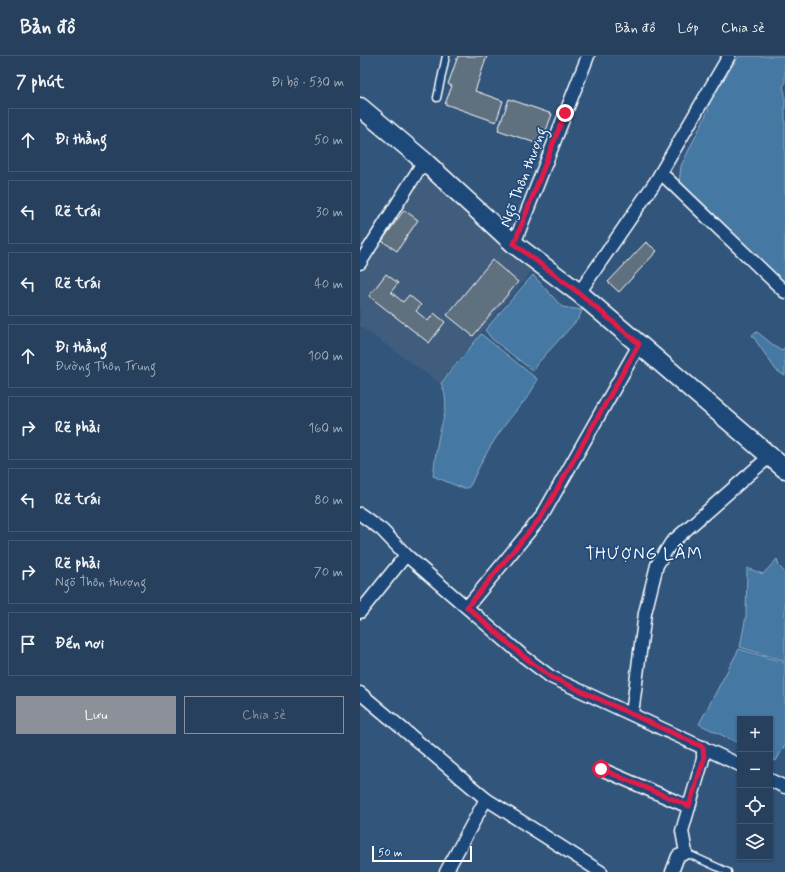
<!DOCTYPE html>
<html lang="vi">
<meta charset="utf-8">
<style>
body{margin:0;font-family:Mynerve,sans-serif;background:#324b66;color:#f1f3f6}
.controls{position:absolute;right:12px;bottom:12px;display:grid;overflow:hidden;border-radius:0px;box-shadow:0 1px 3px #0004}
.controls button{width:36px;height:36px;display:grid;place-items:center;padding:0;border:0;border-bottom:1px solid #425972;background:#26405d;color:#f1f3f6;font:20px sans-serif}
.scale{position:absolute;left:12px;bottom:10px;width:100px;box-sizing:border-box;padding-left:4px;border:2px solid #fff;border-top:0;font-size:11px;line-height:14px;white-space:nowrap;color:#fff;-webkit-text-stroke:3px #1f4a7a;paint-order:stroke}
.stop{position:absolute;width:12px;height:12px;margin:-9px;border:3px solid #e11d48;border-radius:50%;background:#fff}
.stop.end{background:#e11d48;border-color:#fff;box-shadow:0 1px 4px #0008}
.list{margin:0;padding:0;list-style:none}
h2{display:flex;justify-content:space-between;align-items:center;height:52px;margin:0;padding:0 16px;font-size:17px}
h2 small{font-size:13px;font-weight:400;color:#a4afbc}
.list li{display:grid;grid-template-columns:26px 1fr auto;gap:12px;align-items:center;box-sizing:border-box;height:64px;margin:0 8px 8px;padding:0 8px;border:1px solid #425972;border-radius:0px}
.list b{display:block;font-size:15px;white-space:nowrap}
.list p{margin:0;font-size:13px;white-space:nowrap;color:#a4afbc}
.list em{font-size:13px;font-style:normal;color:#a4afbc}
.actions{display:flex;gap:8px;padding:12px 16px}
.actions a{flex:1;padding:9px 0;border:1px solid #8c9099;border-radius:0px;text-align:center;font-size:14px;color:#8c9099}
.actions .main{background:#8c9099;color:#fff}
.icon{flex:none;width:22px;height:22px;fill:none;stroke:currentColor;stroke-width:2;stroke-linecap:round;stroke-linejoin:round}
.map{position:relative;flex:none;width:425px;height:816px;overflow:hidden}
header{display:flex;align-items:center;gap:24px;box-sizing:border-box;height:56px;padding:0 20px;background:#26405d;border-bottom:1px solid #425972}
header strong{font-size:19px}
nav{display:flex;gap:22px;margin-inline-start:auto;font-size:14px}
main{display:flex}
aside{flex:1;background:#26405d}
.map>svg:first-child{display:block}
.built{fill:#405d7d}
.water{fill:#4578a2;stroke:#8faec7}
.building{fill:#5f707f;stroke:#fff}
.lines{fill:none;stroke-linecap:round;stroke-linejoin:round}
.lane-casing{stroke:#fff;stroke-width:9}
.street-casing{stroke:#fff;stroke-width:15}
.secondary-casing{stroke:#fff;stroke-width:21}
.lane{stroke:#1f4a7a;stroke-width:6}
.street{stroke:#1f4a7a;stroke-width:12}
.secondary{stroke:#1f4a7a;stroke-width:18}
.route{stroke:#e11d48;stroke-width:5}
.labels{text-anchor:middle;stroke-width:3.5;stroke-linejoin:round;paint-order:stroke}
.street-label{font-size:15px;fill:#fff;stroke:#1f4a7a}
.quarter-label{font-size:17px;letter-spacing:1px;fill:#fff;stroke:#1f4a7a}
</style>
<header>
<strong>Bản đồ</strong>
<nav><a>Bản đồ</a><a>Lớp</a><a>Chia sẻ</a></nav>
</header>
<main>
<aside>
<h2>7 phút<small>Đi bộ · 530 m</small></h2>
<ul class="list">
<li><svg class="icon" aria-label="ahead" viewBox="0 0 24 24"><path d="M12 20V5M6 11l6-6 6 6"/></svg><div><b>Đi thẳng</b></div><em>50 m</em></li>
<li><svg class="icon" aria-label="left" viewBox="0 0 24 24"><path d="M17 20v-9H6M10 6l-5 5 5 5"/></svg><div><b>Rẽ trái</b></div><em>30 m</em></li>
<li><svg class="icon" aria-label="left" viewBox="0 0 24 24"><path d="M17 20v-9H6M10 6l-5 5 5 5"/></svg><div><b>Rẽ trái</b></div><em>40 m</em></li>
<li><svg class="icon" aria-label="ahead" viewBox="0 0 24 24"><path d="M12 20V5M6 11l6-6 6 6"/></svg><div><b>Đi thẳng</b><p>Đường Thôn Trung</p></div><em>100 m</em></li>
<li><svg class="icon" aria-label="right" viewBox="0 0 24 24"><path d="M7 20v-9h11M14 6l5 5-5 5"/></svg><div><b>Rẽ phải</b></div><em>160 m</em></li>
<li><svg class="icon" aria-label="left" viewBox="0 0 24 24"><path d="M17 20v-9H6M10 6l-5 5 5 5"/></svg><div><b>Rẽ trái</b></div><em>80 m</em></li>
<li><svg class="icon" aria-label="right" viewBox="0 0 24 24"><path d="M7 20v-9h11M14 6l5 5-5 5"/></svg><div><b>Rẽ phải</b><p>Ngõ Thôn thượng</p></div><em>70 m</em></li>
<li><svg class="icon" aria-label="arrive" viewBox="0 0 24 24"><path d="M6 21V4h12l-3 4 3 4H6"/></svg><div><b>Đến nơi</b></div></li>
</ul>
<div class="actions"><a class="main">Lưu</a><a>Chia sẻ</a></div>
</aside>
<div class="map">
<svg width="425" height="816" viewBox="0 0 425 816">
<rect width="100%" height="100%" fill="#32557c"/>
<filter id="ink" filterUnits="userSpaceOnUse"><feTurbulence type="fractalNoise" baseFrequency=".025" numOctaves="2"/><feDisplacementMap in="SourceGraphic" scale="8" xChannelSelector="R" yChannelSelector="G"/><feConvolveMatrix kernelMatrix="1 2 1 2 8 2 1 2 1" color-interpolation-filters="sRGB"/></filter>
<g filter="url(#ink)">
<polygon class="built" points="61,119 176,209 79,327 0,270 0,217"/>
<g class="water">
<polygon points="379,0 425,0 425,28 423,30 425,38 425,228 319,128 321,110 348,55 349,46"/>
<polygon points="173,219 202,251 222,254 219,262 176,309 173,315 132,283 125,274"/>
<polygon points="397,276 421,295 425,291 425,320 416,314 392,279"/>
<path d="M 121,278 L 177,323 C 172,339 161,348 151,361 C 135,381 121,405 111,428 L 108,432 L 102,432 L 73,420 C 75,407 76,393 79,379 C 84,360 90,347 81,327 Z"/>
<polygon points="417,503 419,510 425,517 425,605 380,591 386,560 387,512 403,518"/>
<polygon points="379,593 425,607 425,689 416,705 410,702 410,663 380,663 380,688 339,668"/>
</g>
<g class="building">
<polygon points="98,0 127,0 115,35 143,45 136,66 85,48 92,30 88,28"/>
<polygon points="149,43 192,58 181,89 138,74"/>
<polygon points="44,154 58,164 37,195 22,185"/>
<polygon points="286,186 297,195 259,236 248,226"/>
<polygon points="132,204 158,226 113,280 87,259"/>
<polygon points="26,218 38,227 31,236 43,246 49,239 61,249 56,255 68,265 74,257 85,266 69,287 9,240"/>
</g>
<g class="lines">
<defs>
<g id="lane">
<polyline points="77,42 86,0"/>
<polyline points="326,797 368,816"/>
</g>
<g id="street">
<polyline points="301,117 425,236"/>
<polyline points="154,188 228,0"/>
<polyline points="0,207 64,105"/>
<polyline points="219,237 296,125 369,0"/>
<polyline points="0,458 22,474 46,499 163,600 191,621 380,709"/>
<polyline points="107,551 182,460 279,289"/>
<polyline points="0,556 46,499"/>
<polyline points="0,637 126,743 241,816"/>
<polyline points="272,658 285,557 297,509 311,487 410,400"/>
<polyline points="241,713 329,751"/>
<polyline points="410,724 425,731"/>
<polyline points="86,816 126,743"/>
<polyline points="312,816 318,800 326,797 322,775 343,703 343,691"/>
</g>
<polyline id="secondary" points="0,51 64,105 154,188 219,237 425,413"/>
</defs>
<use href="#lane" class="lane-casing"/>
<use href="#street" class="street-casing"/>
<use href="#secondary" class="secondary-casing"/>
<use href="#lane" class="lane"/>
<use href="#street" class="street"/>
<use href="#secondary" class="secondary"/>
</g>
</g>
<g class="lines" filter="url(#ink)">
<polyline class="route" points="205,57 154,188 219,237 279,288 182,460 107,551 163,600 191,621 343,691 344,703 329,750 241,713"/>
</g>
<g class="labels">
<g class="street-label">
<text transform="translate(163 121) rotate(-69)" y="5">Ngõ Thôn thượng</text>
</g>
<g class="quarter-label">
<text x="284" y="503">THƯỢNG LÂM</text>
</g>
</g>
</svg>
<div class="controls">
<button>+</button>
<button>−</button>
<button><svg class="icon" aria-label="locate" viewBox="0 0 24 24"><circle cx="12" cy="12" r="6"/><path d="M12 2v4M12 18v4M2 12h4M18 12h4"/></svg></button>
<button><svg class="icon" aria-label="layers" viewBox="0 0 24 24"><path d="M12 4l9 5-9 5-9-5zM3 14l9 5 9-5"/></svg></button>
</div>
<div class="scale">50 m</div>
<div class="stop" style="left:241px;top:713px"></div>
<div class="stop end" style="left:205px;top:57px"></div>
</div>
</main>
